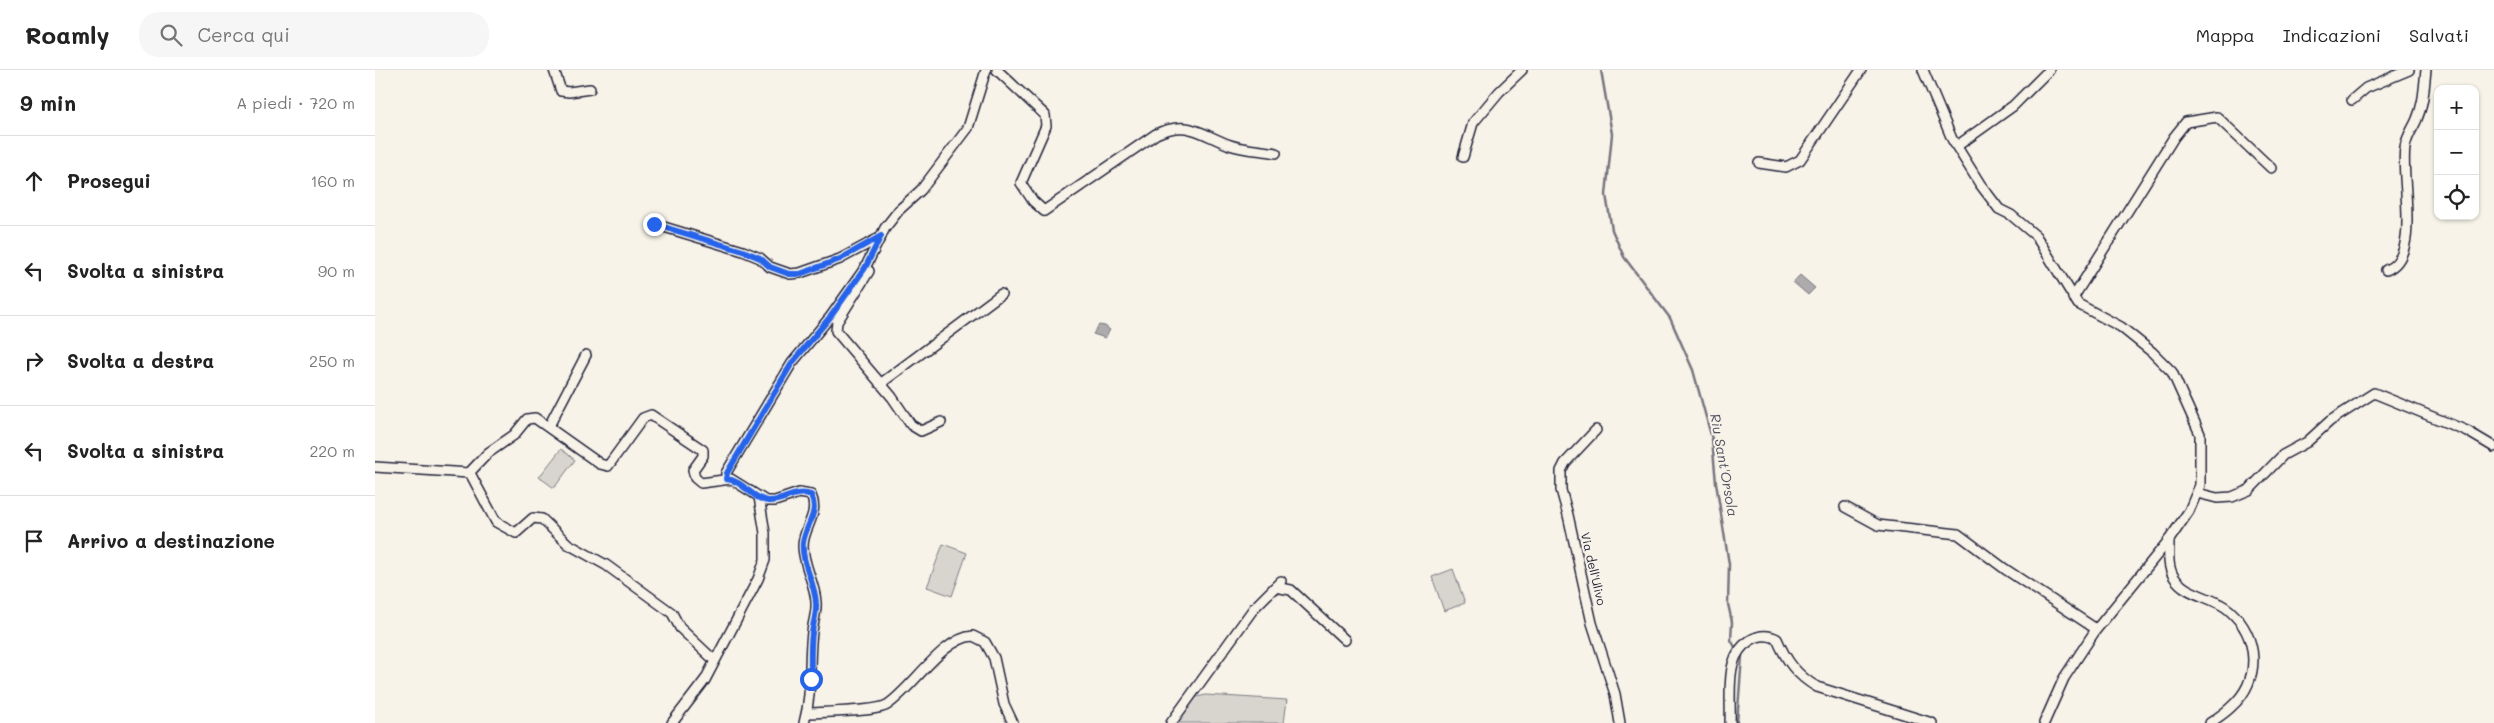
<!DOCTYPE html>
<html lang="it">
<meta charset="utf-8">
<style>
body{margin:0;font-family:Mali,sans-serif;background:#f6f6f6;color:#222}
.controls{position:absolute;right:15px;top:15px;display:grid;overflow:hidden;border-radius:10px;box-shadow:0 1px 4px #0004}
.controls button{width:45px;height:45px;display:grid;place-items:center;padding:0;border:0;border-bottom:1px solid #e0e0e0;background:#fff;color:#222;font:25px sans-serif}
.stop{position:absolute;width:15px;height:15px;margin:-11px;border:4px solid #2563eb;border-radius:50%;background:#fff}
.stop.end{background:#2563eb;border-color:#fff;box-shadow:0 1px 5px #0008}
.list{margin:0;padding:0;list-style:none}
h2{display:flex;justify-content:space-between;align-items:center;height:65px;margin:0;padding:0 20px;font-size:21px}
h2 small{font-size:16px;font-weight:400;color:#767676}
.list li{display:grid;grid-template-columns:32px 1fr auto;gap:15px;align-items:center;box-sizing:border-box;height:90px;padding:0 20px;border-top:1px solid #e0e0e0}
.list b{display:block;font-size:19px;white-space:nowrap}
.list em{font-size:16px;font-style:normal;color:#767676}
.icon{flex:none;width:28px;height:28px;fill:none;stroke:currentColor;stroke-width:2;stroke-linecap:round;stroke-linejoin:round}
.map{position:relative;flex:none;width:2119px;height:653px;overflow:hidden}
header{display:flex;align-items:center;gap:30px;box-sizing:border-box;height:70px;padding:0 25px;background:#fff;border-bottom:1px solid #e0e0e0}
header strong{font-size:24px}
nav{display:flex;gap:28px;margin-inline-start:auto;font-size:18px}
.search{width:350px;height:45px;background:#f6f6f6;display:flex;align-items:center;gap:12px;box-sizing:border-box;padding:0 18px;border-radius:20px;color:#767676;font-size:19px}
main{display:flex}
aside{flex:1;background:#fff}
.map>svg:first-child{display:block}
.green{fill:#d8d5cf;stroke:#7d7c85}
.water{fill:#aeabad;stroke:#76747f}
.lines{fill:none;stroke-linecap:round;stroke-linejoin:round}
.stream{stroke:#76747f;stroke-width:2.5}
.minor-casing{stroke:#22223b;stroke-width:12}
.minor{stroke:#f7f3e8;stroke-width:9}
.route{stroke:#2563eb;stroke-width:6}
.labels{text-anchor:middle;stroke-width:4;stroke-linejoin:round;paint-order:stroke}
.street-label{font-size:12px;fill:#22223b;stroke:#f7f3e8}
.water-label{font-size:14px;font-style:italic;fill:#535263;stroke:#f7f3e8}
</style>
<header>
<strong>Roamly</strong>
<div class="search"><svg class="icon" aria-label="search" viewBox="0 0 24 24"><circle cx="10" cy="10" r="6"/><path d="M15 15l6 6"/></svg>Cerca qui</div>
<nav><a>Mappa</a><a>Indicazioni</a><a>Salvati</a></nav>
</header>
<main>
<aside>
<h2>9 min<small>A piedi · 720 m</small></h2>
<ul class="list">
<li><svg class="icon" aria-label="ahead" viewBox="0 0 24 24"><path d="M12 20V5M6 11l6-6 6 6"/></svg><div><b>Prosegui</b></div><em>160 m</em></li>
<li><svg class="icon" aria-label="left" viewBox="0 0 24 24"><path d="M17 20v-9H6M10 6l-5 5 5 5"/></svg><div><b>Svolta a sinistra</b></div><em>90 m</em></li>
<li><svg class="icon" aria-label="right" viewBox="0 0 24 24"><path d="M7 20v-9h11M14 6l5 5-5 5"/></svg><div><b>Svolta a destra</b></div><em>250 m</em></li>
<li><svg class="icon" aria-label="left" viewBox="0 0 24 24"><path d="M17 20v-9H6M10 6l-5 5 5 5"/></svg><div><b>Svolta a sinistra</b></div><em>220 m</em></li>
<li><svg class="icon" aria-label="arrive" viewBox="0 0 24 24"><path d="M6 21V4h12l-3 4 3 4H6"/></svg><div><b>Arrivo a destinazione</b></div></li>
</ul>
</aside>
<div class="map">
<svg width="2119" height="653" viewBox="0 0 2119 653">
<rect width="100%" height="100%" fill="#f7f3e8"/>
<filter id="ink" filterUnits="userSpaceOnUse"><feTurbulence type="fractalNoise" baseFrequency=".02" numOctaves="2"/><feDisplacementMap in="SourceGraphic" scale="10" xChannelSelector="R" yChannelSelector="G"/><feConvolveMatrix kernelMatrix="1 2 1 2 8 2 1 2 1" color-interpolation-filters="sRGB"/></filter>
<g filter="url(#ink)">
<g class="green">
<polygon points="186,379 200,390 179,418 164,407"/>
<polygon points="568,474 592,483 577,526 552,517"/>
<polygon points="1078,499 1090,533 1069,541 1057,507"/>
<polygon points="831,625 912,630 909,653 797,653 812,629"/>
</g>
<g class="water">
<polygon points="1425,205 1440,218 1433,225 1418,212"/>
<polygon points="724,255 730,256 735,260 730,268 718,264"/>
</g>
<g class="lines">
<g class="stream">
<polyline points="1226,0 1237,64 1231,125 1237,160 1249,187 1295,248 1318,300 1337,369 1341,413 1354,494 1353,534 1357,552 1356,570 1360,577"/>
<polyline points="1362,653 1367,586"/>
</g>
<defs>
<g id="minor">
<polyline points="179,0 186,21 194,22 215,19"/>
<path d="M 622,0 L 670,45 L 671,56 L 646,113 L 658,131 L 669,141 L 781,64 C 813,49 825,64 855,75 C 869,80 887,80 901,83"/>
<polyline points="1548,0 1577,69 1605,114 1624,139 1636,145 1661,166 1703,234 1746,257 1777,282 1797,302 1825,364 1825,415 1814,441 1794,470 1720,561 1689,608 1669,653"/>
<polyline points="1977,30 1991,18 2034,0"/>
<polyline points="1582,76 1638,36 1674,0"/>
<polyline points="1088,87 1098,53 1124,22 1147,0"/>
<polyline points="1384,93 1411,97 1425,90 1486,0"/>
<polyline points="279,154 368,181 385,188 395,197 415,204 425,203 465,189 506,167"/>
<path d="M 2011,200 C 2047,187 2025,109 2030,78 C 2031,67 2038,59 2042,49 C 2049,33 2049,17 2051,0"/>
<polyline points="494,201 462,252 461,261 517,327 536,355 546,361 566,352"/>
<polyline points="1698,228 1799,67 1811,52 1842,47 1896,98"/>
<polyline points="505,314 626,224"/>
<polyline points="174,356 211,285"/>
<polyline points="1221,360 1190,393 1186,401 1186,420 1193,445 1217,553 1240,624 1245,653"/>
<path d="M 0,397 L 94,403 L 113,383 L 139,365 L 152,349 L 160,348 L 225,394 L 233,396 L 268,348 L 276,345 L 328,380 L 328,386 L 318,400 L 320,408 L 326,413 L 356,409 L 391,431 L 400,431 L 424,423 L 436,425 C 445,445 428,457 428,476 C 428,495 440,513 441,532 C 442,542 438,552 437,562 C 433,594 438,621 429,653"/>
<polyline points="95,403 121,452 141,463 158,448 167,449 193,474 231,495 297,543 305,558 339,590"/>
<polyline points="351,409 351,403 417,293 456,246 490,198 510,158 524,140 546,120 593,58 611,0"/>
<polyline points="1822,423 1842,428 1857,427 1874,420 1908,385 1932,372 1955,351 1999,323 2092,361 2119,377"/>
<polyline points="1470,437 1503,455 1583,464 1630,499 1721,559"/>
<path d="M 1794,470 C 1794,481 1792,497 1799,507 C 1811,526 1838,526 1854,540 C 1884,566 1887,610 1856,637 C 1850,643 1842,648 1835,653"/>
<polyline points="900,517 916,520 970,570"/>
<path d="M 432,643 C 449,642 500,642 512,635 C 537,619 567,568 598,566 L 610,572 L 619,588 L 629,634 L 638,653"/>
<polyline points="297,653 330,610 383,509 390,490 390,463 384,427"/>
<polyline points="796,653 879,538 906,511"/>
<path d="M 1355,653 C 1356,635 1353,610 1358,594 C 1363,575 1383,559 1402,569 C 1411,590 1421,605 1442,617 L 1557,653"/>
</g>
</defs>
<use href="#minor" class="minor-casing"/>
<use href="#minor" class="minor"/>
</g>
</g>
<g class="lines" filter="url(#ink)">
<path class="route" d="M 279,154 L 368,181 L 385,188 L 395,197 L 414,204 L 425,204 L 465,189 L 506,166 L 490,198 L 456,246 L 417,293 L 352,403 L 351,409 C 368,410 377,429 393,431 C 409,432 420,419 436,425 C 445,444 430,455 428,473 C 426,493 440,512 441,533 C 442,543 438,553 437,563 C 435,578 436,594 436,609"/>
</g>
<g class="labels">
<g class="street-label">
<text transform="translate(1218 499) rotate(77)" y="4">Via dell'Ulivo</text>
</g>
<g class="water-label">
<text transform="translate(1349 395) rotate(80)" y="5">Riu Sant'Orsola</text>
</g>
</g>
</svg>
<div class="controls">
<button>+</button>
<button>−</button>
<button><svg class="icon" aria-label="locate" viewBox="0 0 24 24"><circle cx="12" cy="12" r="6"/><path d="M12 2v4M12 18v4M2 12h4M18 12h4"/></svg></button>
</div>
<div class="stop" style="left:436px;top:609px"></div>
<div class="stop end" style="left:279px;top:154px"></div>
</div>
</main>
